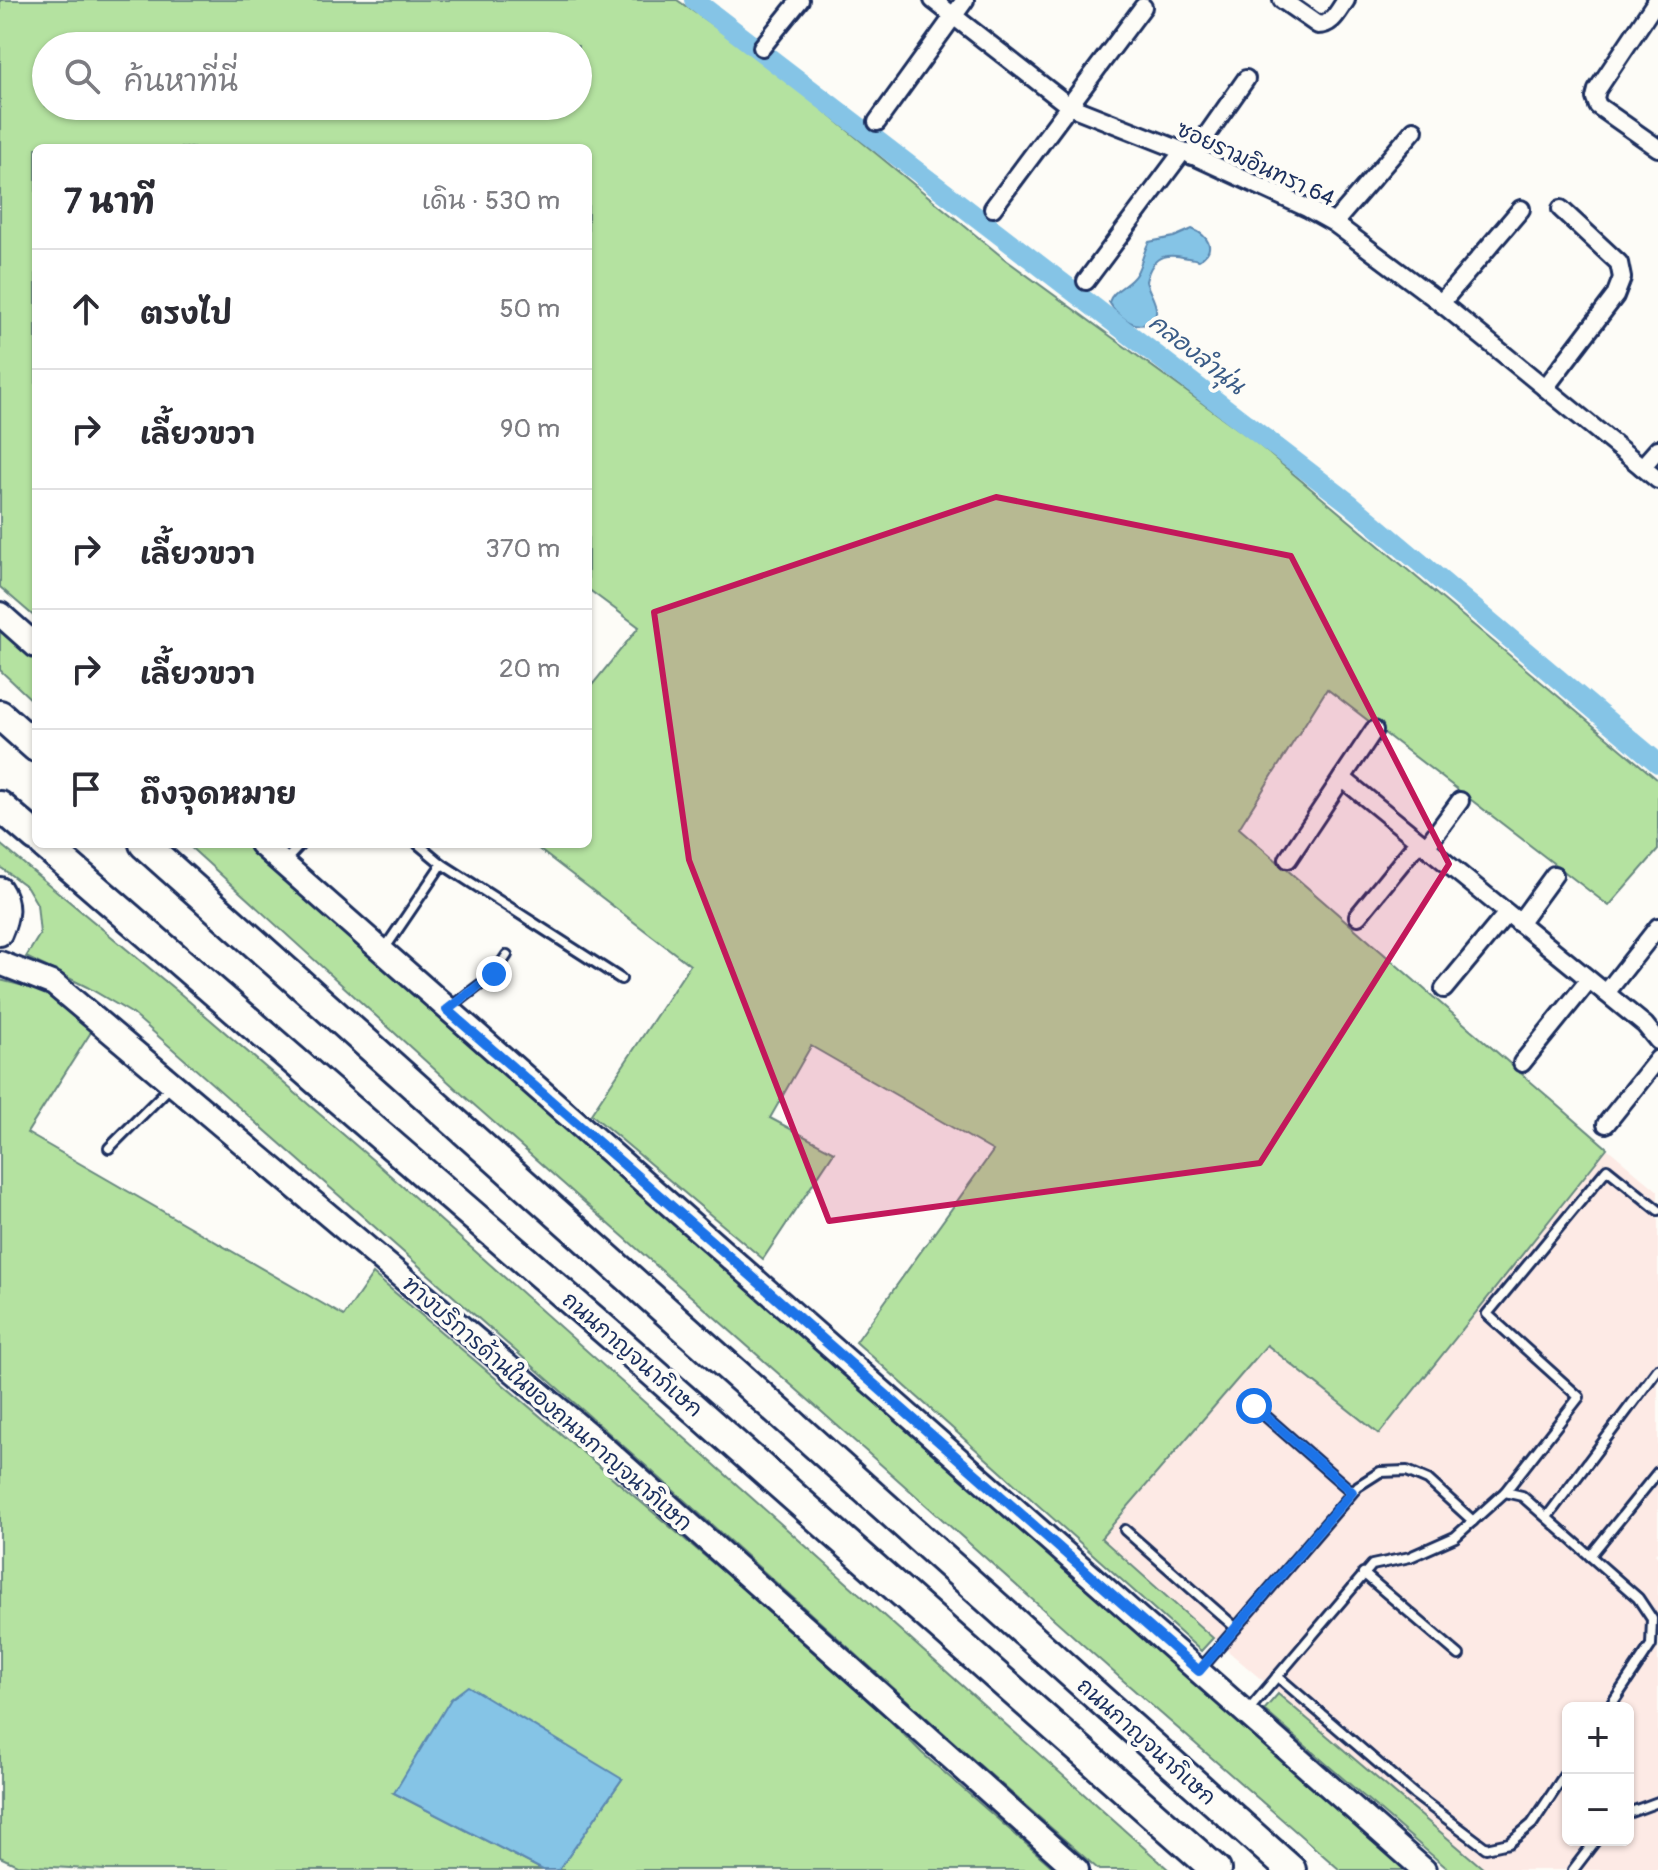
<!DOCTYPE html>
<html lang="th">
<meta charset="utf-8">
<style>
body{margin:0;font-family:Pangolin,"Playpen Sans Thai",sans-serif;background:#f7f7f7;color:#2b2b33}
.controls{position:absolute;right:24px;bottom:24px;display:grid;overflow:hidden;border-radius:12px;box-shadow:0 2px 6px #0004}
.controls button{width:72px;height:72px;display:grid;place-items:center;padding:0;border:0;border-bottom:2px solid #e1e1e2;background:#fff;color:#2b2b33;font:40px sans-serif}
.stop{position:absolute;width:24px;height:24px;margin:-18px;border:6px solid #1a73e8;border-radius:50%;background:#fff}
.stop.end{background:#1a73e8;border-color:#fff;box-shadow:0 2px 8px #0008}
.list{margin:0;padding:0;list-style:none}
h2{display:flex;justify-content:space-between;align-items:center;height:104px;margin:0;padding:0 32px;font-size:34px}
h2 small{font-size:26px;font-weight:400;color:#7c7c81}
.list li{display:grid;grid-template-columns:52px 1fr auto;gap:24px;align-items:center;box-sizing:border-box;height:120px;padding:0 32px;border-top:2px solid #e1e1e2}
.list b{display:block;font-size:30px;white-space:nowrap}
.list em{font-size:26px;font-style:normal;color:#7c7c81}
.icon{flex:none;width:44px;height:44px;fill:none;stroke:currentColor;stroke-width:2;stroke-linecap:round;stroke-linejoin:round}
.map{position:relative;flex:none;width:1658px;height:1870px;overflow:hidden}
.search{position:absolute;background:#fff;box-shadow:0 2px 6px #0004;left:32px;top:32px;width:560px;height:88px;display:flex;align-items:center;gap:20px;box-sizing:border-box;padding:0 28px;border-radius:44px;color:#7c7c81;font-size:30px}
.panel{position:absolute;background:#fff;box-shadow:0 2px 6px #0004;left:32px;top:144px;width:560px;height:704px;border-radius:12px}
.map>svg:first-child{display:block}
.built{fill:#fdeae5;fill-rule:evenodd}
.green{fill:#b4e2a0;stroke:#68887f;stroke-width:2;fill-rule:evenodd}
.water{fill:#85c4e6;stroke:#5b88b0;stroke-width:2}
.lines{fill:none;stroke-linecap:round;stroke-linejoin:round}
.canal{stroke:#85c4e6;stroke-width:20}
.service-casing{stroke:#1b2f5e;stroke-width:14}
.minor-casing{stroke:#1b2f5e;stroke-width:22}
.secondary-casing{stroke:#1b2f5e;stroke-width:28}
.motorway-casing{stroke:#1b2f5e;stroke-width:34}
.service{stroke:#fdfcf7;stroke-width:8}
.minor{stroke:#fdfcf7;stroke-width:16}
.secondary{stroke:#fdfcf7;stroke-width:22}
.motorway{stroke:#fdfcf7;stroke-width:28}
.route{stroke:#1a73e8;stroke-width:10}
.marked{fill:#c2185b;fill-opacity:0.2;stroke:#c2185b;stroke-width:6;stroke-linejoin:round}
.labels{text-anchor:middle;stroke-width:8;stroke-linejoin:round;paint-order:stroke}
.street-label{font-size:22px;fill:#1b2f5e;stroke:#fdfcf7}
.water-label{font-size:24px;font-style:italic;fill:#3b5c87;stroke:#fdfcf7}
</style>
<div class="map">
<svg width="1658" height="1870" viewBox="0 0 1658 1870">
<rect width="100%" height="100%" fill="#fdfcf7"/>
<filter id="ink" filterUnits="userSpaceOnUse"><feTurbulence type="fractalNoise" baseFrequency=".0125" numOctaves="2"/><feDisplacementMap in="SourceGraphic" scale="16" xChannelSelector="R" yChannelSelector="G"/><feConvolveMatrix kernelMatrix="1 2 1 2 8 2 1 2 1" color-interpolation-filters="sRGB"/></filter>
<g filter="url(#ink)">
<path class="built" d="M 1607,1148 L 1658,1191 L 1658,1551 L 1655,1554 L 1658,1557 L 1658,1870 L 1485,1870 L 1208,1634 L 1101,1539 L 1267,1345 L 1379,1434 ZM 1568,1708 L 1628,1708 L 1628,1840 L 1568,1840 Z"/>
<g class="green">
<path d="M 0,0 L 677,0 L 762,60 L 1006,260 L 1253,440 L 1658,780 L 1658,850 L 1609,906 L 1327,689 L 1239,828 L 1607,1148 L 1379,1434 L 1267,1345 L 1101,1538 L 1213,1638 L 1201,1651 L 856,1342 L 993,1151 L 811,1046 L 770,1118 L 834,1152 L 763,1259 L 591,1114 L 690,965 L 532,844 L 588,844 L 588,690 L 639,627 L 588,589 L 588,148 L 36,148 L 36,618 L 0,587 ZM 46,46 L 578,46 L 578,106 L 46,106 Z"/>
<polygon points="0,622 36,653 36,704 0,670"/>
<polygon points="0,844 183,996 374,1161 1169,1870 1099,1870 966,1753 654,1473 133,1014 87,987 26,957 40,934 37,904 27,887 0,867"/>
<polygon points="187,844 252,844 1410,1870 1340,1870 1118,1676 813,1404 464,1096"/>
<polygon points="0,980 40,990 93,1029 27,1133 344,1316 373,1274 848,1678 922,1753 1056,1870 559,1870 622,1779 394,1793 543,1870 105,1870 17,1865 0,1857"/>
<polygon points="1278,1694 1485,1870 1449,1870 1264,1710"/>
</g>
<g class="water">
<path d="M 1192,229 C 1207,235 1218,249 1199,260 C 1172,255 1154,248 1146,281 C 1148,291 1158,303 1156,313 C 1155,318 1153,320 1148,323 C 1133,330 1116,314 1109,302 C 1113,289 1129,286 1136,274 C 1142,264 1143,252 1149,242 L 1174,237 Z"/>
<polygon points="468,1686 622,1779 559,1870 543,1870 394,1793 451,1699"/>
</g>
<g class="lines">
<polyline class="canal" points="694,0 1349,503 1658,763"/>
<defs>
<g id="service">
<polyline points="285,861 301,844"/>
<polyline points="442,864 621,979"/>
<polyline points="383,951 442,864 418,844"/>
<polyline points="451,1007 494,974 507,955"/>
<polyline points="109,1148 171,1086"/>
<polyline points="1254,1406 1352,1492"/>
<polyline points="1505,1492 1579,1397 1487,1314 1607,1169 1658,1210"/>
<polyline points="1547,1517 1658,1369"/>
<polyline points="1125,1530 1236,1628"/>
<polyline points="1590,1556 1658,1472"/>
<polyline points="1363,1573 1459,1655"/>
<polyline points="1199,1671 1358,1486 1380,1472 1407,1471 1428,1480 1473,1521"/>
<polyline points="1277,1676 1414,1794 1486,1848 1509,1843 1532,1824 1568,1770"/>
<polyline points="1247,1712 1372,1565 1410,1557 1455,1537 1505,1492 1522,1496 1638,1598 1652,1619 1651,1645 1609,1708"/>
<polyline points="1628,1813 1658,1802"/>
<polyline points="1573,1870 1596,1840"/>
</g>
<g id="minor">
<polyline points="933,0 1069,106 1183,151 1307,208 1334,223 1441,303 1658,480"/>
<path d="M 1282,0 L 1318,25 C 1333,25 1338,11 1346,0"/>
<polyline points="1657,0 1597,90 1595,98 1598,106 1658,148"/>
<polyline points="762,47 800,0"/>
<polyline points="877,122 965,0"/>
<polyline points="1192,156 1246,79"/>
<polyline points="993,208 1143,7"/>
<polyline points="1334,223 1414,130"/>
<polyline points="1086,281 1183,151"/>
<polyline points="1441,303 1521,209"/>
<polyline points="1545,388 1615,296 1622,278 1619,263 1561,209"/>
<polyline points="1642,467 1658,449"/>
<polyline points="1342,778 1645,1025 1658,1041"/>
<polyline points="1426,847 1460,801"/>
<polyline points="1288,859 1374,730"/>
<polyline points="1358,916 1419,841"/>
<polyline points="1519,923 1554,875"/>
<polyline points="1444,989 1507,913"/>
<polyline points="1606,993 1658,927"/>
<polyline points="1522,1063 1589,980"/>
<polyline points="1606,1124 1658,1059"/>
</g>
<g id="secondary">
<polyline points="0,614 36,646"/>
<polyline points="261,844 1424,1870"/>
<path d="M 0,889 C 10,904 7,918 0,934"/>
<polyline points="0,963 54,984 594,1439 1077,1870"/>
</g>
<g id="motorway">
<polyline points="0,715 36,747"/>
<polyline points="0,806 36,837"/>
<polyline points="44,844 619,1342 1216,1870"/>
<polyline points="144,844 1291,1870"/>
</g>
</defs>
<use href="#service" class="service-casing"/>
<use href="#minor" class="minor-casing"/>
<use href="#secondary" class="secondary-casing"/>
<use href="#motorway" class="motorway-casing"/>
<use href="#service" class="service"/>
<use href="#minor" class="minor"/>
<use href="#secondary" class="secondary"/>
<use href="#motorway" class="motorway"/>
</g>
</g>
<g class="lines" filter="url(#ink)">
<polyline class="route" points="494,974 447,1010 732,1259 1199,1671 1352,1492 1254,1406"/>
</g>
<path class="marked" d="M 996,497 L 1291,556 L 1449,864 L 1260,1163 L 829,1221 L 689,860 L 654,612 Z"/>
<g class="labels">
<g class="street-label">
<text transform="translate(1256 163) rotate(25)" y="8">ซอยรามอินทรา 64</text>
<text transform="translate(633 1354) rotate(41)" y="8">ถนนกาญจนาภิเษก</text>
<text transform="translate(548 1403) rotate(41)" y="8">ทางบริการด้านในของถนนกาญจนาภิเษก</text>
<text transform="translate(1147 1741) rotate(42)" y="8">ถนนกาญจนาภิเษก</text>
</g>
<g class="water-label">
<text transform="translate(1197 354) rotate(38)" y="8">คลองลำนุ่น</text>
</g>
</g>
</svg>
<div class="controls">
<button>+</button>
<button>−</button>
</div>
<div class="stop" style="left:1254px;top:1406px"></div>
<div class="stop end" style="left:494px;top:974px"></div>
<div class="search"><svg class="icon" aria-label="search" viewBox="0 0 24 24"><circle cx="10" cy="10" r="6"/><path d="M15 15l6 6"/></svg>ค้นหาที่นี่</div>
<section class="panel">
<h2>7 นาที<small>เดิน · 530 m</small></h2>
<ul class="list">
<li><svg class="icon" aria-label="ahead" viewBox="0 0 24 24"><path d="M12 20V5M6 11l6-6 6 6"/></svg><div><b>ตรงไป</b></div><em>50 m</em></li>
<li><svg class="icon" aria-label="right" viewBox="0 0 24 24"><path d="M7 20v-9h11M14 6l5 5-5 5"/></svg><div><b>เลี้ยวขวา</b></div><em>90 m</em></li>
<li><svg class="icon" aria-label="right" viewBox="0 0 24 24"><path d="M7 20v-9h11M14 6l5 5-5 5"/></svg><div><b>เลี้ยวขวา</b></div><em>370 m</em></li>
<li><svg class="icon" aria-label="right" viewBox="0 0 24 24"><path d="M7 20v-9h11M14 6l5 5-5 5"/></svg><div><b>เลี้ยวขวา</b></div><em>20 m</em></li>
<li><svg class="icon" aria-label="arrive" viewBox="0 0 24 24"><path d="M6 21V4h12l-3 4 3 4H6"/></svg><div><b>ถึงจุดหมาย</b></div></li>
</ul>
</section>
</div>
